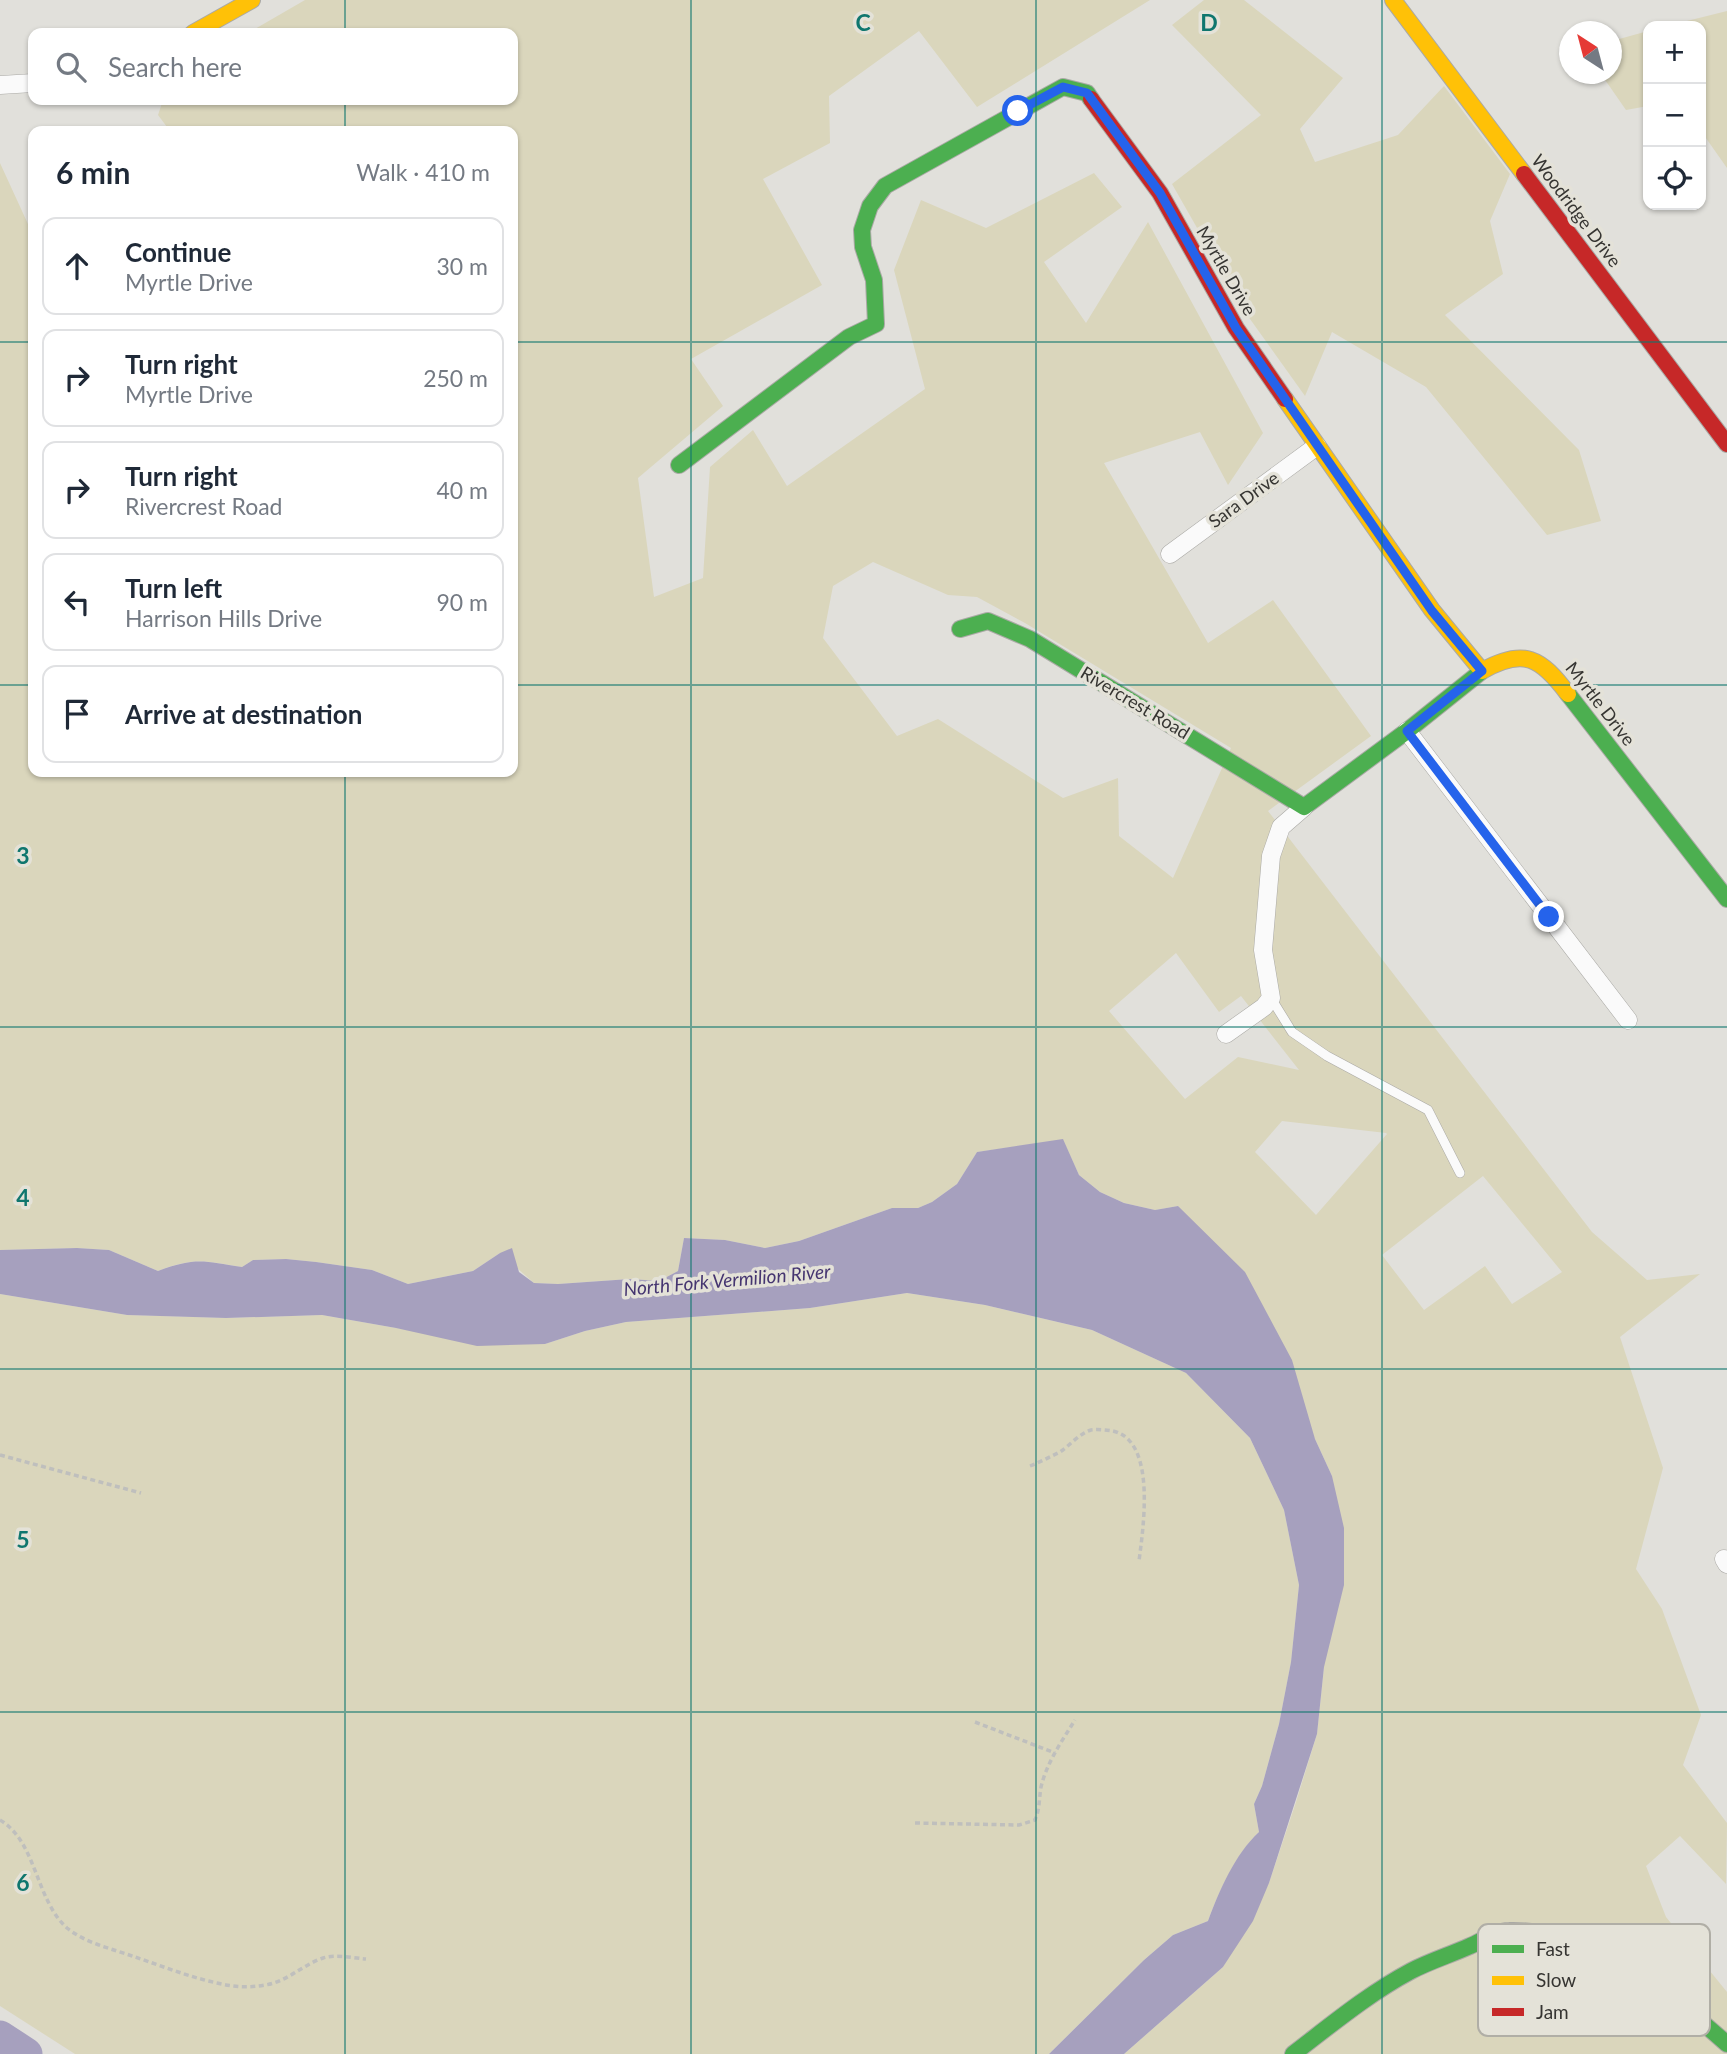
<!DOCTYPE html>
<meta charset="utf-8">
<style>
body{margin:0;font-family:Lato,sans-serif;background:#f2f2f3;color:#1f2937}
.controls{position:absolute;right:21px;top:21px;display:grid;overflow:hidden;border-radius:14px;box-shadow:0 2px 5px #0004}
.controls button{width:63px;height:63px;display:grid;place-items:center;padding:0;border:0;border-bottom:2px solid #e0e1e3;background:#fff;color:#1f2937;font:35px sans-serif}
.compass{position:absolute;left:1559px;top:21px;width:63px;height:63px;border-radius:50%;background:#fff;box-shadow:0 2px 5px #0004;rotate:324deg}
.stop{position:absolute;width:21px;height:21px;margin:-16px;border:5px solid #2563eb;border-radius:50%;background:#fff}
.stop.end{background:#2563eb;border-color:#fff;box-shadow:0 2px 7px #0008}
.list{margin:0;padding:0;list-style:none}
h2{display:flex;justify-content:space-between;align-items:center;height:91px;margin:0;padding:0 28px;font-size:30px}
h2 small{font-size:23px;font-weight:400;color:#747a83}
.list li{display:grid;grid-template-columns:46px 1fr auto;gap:21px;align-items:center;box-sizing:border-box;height:98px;margin:0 14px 14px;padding:0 14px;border:2px solid #e0e1e3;border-radius:14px}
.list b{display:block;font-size:26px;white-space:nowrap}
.list p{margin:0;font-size:23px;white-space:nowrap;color:#747a83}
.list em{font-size:23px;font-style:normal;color:#747a83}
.icon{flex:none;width:38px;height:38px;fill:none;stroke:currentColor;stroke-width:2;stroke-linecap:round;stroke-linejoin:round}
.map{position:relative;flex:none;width:1727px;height:2054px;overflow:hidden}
.search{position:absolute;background:#fff;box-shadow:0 2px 5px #0004;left:28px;top:28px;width:490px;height:77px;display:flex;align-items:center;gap:18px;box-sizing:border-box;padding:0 24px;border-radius:14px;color:#747a83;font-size:26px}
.panel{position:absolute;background:#fff;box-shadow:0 2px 5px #0004;left:28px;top:126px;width:490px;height:651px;border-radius:14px}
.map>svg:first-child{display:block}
.green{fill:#dad6bc;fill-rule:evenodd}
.water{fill:#a6a0be}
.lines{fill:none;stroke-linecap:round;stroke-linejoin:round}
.river{stroke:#a6a0be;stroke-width:33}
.lane-casing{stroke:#aaa9a5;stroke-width:10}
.street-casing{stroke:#aaa9a5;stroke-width:19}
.fast-casing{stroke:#aaa9a5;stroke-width:18}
.slow-casing{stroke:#aaa9a5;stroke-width:18}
.jam-casing{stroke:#aaa9a5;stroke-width:18}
.path{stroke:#bfbfbd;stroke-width:3.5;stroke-dasharray:5 3.5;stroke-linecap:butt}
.lane{stroke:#fafafa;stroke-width:9}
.street{stroke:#fafafa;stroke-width:18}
.fast{stroke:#4caf50;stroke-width:16}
.slow{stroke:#ffc107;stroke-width:16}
.jam{stroke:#c62828;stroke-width:16}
.route{stroke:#2563eb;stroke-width:9}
.grid{fill:none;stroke:#0f766e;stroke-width:2;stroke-opacity:0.55}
.labels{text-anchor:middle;stroke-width:7;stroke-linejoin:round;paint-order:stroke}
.street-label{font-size:18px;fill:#363532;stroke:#e4e2d8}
.water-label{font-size:19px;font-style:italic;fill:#453570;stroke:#e4e2d8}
.key{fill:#e4e2d8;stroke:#b0aea6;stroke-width:2}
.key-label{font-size:19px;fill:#363532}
.grid-label{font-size:23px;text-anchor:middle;font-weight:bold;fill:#0f766e;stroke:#e4e2d8;stroke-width:7;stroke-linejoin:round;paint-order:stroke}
</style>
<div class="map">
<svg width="1727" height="2054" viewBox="0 0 1727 2054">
<rect width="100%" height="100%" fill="#e1e0db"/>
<g class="green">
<path d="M 305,0 L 1150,0 L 977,107 L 919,31 L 829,96 L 830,143 L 763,179 L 822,285 L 691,359 L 723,406 L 638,478 L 654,597 L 703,578 L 710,467 L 753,430 L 787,486 L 925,389 L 894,270 L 921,200 L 986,228 L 1094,173 L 1122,207 L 1044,262 L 1086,323 L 1148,222 L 1263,433 L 1228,485 L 1200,432 L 1104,463 L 1208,643 L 1273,600 L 1371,736 L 1268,811 L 1592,1232 L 1647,1280 L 1700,1274 L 1620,1337 L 1663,1468 L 1636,1569 L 1662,1609 L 1701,1715 L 1683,1765 L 1727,1823 L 1726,1884 L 1680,1836 L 1646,1866 L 1666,1917 L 1727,1992 L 1727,2054 L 1124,2054 L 1223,1967 L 1269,1883 L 1296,1802 L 1317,1734 L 1324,1667 L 1332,1476 L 1315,1439 L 1178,1206 L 1155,1210 L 1124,1203 L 1100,1192 L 1079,1175 L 1063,1140 L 977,1152 L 957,1184 L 932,1202 L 918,1208 L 892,1208 L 799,1241 L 765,1248 L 725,1240 L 684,1238 L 678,1271 L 659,1281 L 630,1279 L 558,1284 L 534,1283 L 500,1253 L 473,1271 L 408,1284 L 372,1270 L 316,1262 L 286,1259 L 253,1260 L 242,1267 C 206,1261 193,1257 158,1271 L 109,1250 L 77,1248 L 0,1250 L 0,163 L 33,235 L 33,772 L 513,772 L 513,131 L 170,131 L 158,115 L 163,100 L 513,100 L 513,33 L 248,33 ZM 873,562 L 948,595 L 977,597 L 1025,623 L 1231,748 L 1173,878 L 1119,836 L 1118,778 L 1063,798 L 938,719 L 897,736 L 823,638 L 833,586 ZM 1176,953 L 1219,1012 L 1241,996 L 1299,1070 L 1238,1057 L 1185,1099 L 1109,1011 ZM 1282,1121 L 1386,1133 L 1387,1134 L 1316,1215 L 1255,1152 ZM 1483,1176 L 1562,1272 L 1512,1304 L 1485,1266 L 1424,1310 L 1382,1255 Z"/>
<polygon points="1204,0 1244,0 1343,78 1300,129 1315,162 1398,135 1444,86 1510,174 1490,221 1503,274 1445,315 1579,450 1601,521 1547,535 1426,387 1332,332 1305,396 1245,312 1172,184 1261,115 1172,25"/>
<polygon points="1727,11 1727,168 1701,131 1701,26 1667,26"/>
<polygon points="1648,31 1648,106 1626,110 1601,74 1612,74 1612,41"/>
<path d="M 907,1293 L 985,1305 L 1092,1330 L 1186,1373 L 1250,1438 L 1284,1510 L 1299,1585 L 1291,1662 L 1279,1724 L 1262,1786 L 1254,1804 L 1259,1832 C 1237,1852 1218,1893 1208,1921 L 1173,1935 L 1144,1960 L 1049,2054 L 75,2054 L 0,2006 L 0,1294 L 127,1315 L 226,1318 L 322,1315 L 396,1328 L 545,1344 L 585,1331 L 626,1322 L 810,1308 Z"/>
</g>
<path class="water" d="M 1063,1139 L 1079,1175 L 1100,1192 L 1124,1203 L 1155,1210 L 1178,1206 L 1245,1272 L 1292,1360 L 1315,1439 L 1332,1476 L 1344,1528 L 1344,1585 L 1324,1667 L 1317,1734 L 1269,1883 L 1253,1921 L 1223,1967 L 1124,2054 L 1049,2054 L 1144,1960 L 1173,1935 L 1208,1921 C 1219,1891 1235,1854 1259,1832 L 1254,1804 L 1262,1786 L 1279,1724 L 1291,1662 L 1299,1585 L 1284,1510 L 1250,1438 L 1186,1373 L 1092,1330 L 985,1305 L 907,1293 L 810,1308 L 626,1322 L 585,1331 L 545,1344 L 477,1346 L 396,1328 L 322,1315 L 226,1318 L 127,1315 L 0,1294 L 0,1250 L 77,1248 L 109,1250 L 158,1271 C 195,1257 204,1261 242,1267 L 253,1260 L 286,1259 L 316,1262 L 372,1270 L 408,1284 L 473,1271 L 500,1253 L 512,1248 L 519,1272 L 534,1283 L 558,1284 L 630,1279 L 659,1281 L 678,1271 L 684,1238 L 725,1240 L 765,1248 L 799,1241 L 892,1208 L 918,1208 L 932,1202 L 957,1184 L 977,1152 Z"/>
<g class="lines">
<polyline class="river" points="0,2037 26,2054"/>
<defs>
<polyline id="lane" points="1271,998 1292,1032 1327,1056 1428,1110 1460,1173"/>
<g id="street">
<polyline points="0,85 33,83"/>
<polyline points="1170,554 1317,446"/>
<polyline points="1407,731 1628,1020"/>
<polyline points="1226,1034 1264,1007 1271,998 1263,950 1271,856 1281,827 1304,807"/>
<polyline points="1724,1559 1727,1564"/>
</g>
<g id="fast">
<polyline points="679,465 849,337 876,324 874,280 863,247 862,230 870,206 885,186 1063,87 1087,93 1091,99"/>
<polyline points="960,629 988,621 1030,639 1304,807 1407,731 1482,671"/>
<polyline points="1568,694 1727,899"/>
<path d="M 1293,2054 C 1331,2025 1368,1994 1411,1971 C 1430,1961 1450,1955 1470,1946 C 1482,1941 1495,1931 1509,1931 C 1595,1929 1667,1991 1727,2044"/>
</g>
<g id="slow">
<polyline points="1393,0 1524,174"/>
<polyline points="193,33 252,0"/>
<path d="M 1285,399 L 1432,610 L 1482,671 C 1524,647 1541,658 1568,694"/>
</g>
<g id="jam">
<polyline points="1091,99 1160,193 1236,328 1285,399"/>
<polyline points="1524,174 1727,444"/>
</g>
</defs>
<use href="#lane" class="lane-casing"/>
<use href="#street" class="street-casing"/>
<use href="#fast" class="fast-casing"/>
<use href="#slow" class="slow-casing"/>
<use href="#jam" class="jam-casing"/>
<g class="path">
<polyline points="0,1455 141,1493"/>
<path d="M 1030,1466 C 1040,1462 1050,1457 1060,1452 C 1069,1446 1080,1433 1091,1430 C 1098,1429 1106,1430 1113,1431 C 1157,1441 1143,1529 1139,1561"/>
<polyline points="975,1722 1055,1753"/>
<path d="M 0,1820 C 37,1842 35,1899 67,1928 C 85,1943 113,1949 135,1957 C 162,1966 189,1977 217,1983 C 233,1987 249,1988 265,1985 C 287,1982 302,1965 323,1958 C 336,1954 352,1958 366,1959"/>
<path d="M 915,1823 L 1019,1825 L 1035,1820 C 1040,1809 1039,1798 1041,1787 C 1047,1762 1062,1741 1075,1720"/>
</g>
<use href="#lane" class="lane"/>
<use href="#street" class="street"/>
<use href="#fast" class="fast"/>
<use href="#slow" class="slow"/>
<use href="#jam" class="jam"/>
</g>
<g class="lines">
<polyline class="route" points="1018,111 1063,87 1087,93 1160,193 1236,328 1432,611 1482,671 1407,731 1549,917"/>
</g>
<path class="grid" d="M 345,0 L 345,33M 691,0 L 691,2054M 1036,0 L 1036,2054M 1382,0 L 1382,2054M 345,100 L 345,131M 0,342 L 33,342M 513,342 L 1727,342M 0,685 L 33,685M 513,685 L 1727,685M 345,772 L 345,2054M 0,1027 L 1727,1027M 0,1369 L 1727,1369M 0,1712 L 1727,1712"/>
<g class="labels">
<g class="street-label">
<text transform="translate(1576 211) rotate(53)" y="6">Woodridge Drive</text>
<text transform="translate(1226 271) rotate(60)" y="6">Myrtle Drive</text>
<text transform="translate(1244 500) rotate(-36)" y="6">Sara Drive</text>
<text transform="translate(1135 703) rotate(31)" y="6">Rivercrest Road</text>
<text transform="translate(1600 704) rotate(52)" y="6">Myrtle Drive</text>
</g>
<g class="water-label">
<text transform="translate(727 1280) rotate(-5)" y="7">North Fork Vermilion River</text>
</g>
</g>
<rect x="1478" y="1924" width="232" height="112" rx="10" class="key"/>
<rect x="1492" y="1945" width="32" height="8" fill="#4caf50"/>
<rect x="1492" y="1976" width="32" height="9" fill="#ffc107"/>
<rect x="1492" y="2008" width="32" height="8" fill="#c62828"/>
<g class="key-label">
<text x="1536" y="1956">Fast</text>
<text x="1536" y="1987">Slow</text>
<text x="1536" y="2019">Jam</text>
</g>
<g class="grid-label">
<text x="863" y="31">C</text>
<text x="1209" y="31">D</text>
<text x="23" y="864">3</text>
<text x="23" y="1206">4</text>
<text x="23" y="1548">5</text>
<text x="23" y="1891">6</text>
</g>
</svg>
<div class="controls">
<button>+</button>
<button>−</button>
<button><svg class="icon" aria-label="locate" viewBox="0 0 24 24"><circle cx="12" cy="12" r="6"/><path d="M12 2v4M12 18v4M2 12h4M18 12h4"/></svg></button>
</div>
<svg class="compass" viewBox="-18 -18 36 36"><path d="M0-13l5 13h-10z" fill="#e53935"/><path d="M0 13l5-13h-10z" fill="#747a83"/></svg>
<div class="stop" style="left:1018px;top:111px"></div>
<div class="stop end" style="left:1549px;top:917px"></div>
<div class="search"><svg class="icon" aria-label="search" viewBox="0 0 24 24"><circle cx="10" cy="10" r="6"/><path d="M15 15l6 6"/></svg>Search here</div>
<section class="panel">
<h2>6 min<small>Walk · 410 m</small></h2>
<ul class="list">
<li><svg class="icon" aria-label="ahead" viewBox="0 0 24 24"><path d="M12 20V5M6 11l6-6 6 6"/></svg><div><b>Continue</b><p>Myrtle Drive</p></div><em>30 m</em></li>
<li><svg class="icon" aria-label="right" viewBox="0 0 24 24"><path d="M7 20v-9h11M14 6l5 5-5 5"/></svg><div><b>Turn right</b><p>Myrtle Drive</p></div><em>250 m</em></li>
<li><svg class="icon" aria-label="right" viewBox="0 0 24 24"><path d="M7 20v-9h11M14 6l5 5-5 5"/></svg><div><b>Turn right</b><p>Rivercrest Road</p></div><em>40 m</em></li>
<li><svg class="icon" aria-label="left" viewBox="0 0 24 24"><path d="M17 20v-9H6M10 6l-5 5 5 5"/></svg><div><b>Turn left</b><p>Harrison Hills Drive</p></div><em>90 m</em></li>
<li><svg class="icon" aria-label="arrive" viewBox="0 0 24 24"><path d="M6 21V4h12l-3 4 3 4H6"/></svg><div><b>Arrive at destination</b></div></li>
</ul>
</section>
</div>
